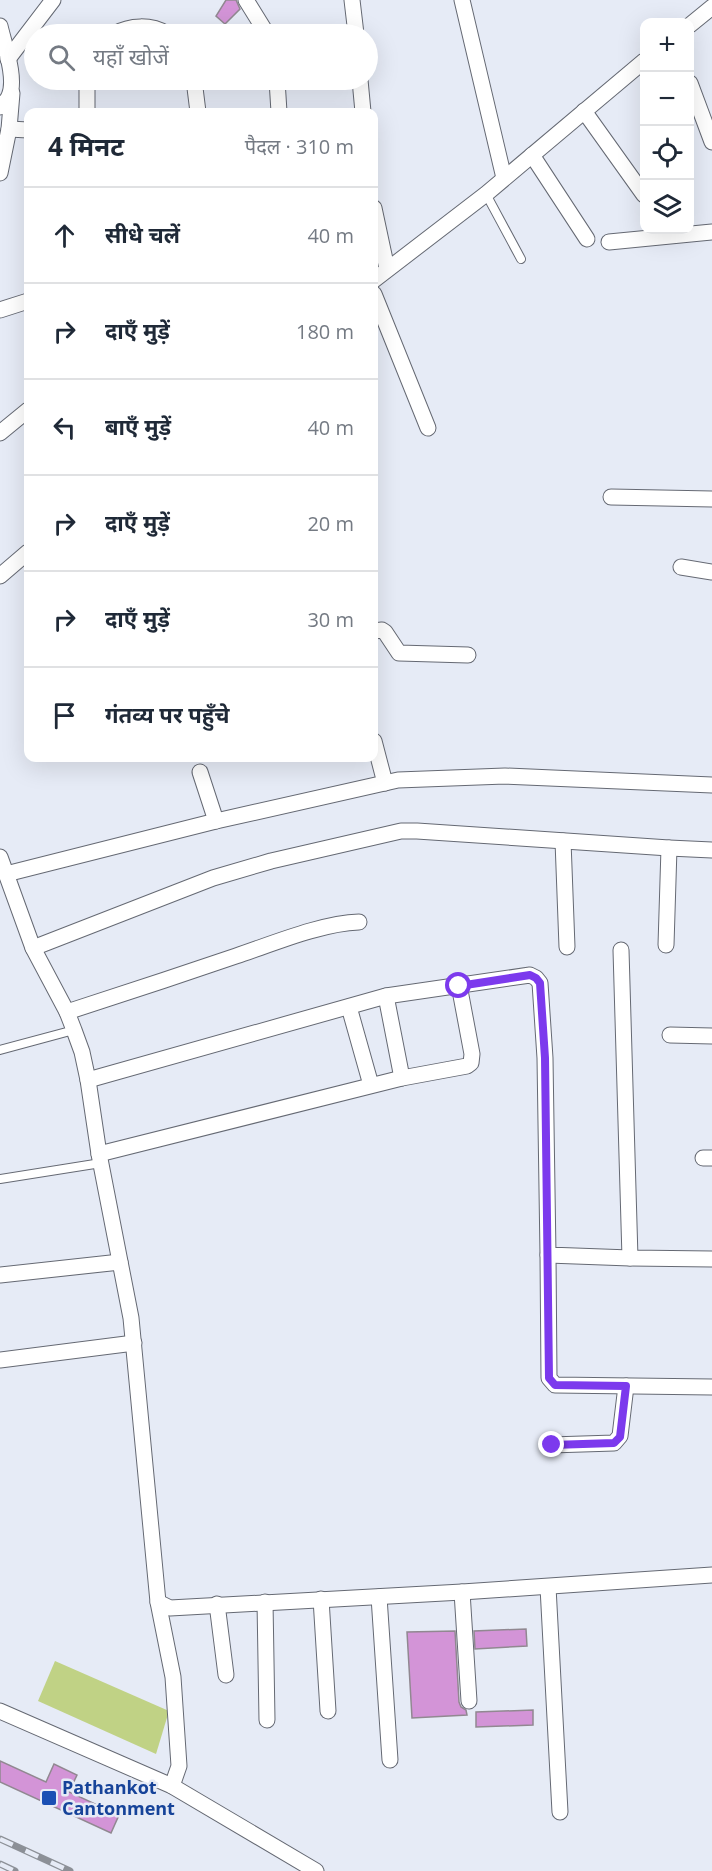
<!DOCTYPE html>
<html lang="hi">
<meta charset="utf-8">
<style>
body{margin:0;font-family:"Open Sans","Noto Sans Devanagari",sans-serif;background:#f6f6f7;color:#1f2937}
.controls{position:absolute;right:18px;top:18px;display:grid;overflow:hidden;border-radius:12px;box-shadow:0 6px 24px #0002}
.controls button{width:54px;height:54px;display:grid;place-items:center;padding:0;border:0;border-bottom:2px solid #e0e1e3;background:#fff;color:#1f2937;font:30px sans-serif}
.stop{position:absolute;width:18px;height:18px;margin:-14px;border:4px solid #7c3aed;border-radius:50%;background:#fff}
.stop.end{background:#7c3aed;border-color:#fff;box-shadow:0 2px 6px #0008}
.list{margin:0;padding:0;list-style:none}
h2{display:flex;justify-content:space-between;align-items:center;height:78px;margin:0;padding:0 24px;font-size:26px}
h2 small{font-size:20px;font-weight:400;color:#747a83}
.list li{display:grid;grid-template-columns:39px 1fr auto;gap:18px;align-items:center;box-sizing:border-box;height:96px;padding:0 24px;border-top:2px solid #e0e1e3}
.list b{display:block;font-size:22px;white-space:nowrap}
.list em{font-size:20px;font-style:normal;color:#747a83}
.icon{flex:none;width:33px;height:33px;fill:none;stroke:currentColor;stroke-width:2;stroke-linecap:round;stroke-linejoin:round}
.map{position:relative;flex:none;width:712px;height:1871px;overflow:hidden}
.search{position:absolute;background:#fff;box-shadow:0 6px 24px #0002;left:24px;top:24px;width:354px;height:66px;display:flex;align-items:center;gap:15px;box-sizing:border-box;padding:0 21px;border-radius:33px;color:#747a83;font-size:22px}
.panel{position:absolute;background:#fff;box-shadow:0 6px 24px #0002;left:24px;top:108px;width:354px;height:654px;border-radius:12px}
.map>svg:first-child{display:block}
.green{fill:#c0d285}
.building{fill:#d394d7;stroke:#918891;stroke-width:1.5}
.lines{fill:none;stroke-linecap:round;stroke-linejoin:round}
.service-casing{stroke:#656973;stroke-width:10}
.minor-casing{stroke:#656973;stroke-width:17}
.service{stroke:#fff;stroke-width:8}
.minor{stroke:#fff;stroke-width:15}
.rail-casing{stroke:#8c9097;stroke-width:7}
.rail{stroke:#e6ebf6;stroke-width:4.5;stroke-dasharray:14;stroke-linecap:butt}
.route{stroke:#7c3aed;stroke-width:8}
.transit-dot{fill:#1a4fb4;stroke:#e6ebf6;stroke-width:2}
.labels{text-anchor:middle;stroke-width:5;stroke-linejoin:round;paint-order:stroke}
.transit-label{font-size:18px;font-weight:bold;fill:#164399;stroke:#e6ebf6;text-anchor:start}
</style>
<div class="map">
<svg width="712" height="1871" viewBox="0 0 712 1871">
<rect width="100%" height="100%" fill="#e6ebf6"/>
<polygon class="green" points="55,1661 169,1711 156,1754 38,1701"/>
<g class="building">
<polygon points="226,0 236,0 240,9 225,24 216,16"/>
<polygon points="526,1629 527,1646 475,1649 474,1631"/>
<polygon points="455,1631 459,1702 461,1707 466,1710 467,1715 412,1718 407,1632"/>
<polygon points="533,1710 533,1725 476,1727 476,1712"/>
<polygon points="0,1761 46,1782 54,1764 77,1775 69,1792 119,1815 111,1833 0,1782"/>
</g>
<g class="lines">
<defs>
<g id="service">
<polyline points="486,194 521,259"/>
<polyline points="0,1050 74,1030"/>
<polyline points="0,1179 101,1163"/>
</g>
<g id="minor">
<polyline points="246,0 267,34"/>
<polyline points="352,0 356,34"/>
<polyline points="462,0 504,178"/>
<polyline points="690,25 712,7"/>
<path d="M 0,26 C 4,44 17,79 9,96 C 7,101 3,104 0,107"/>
<path d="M 114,34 C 130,25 151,24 167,34"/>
<polyline points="8,59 53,0"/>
<polyline points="194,80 198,112"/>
<polyline points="277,80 279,112"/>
<polyline points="360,80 363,112"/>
<polyline points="690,83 712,142"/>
<polyline points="584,111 644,195"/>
<polyline points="87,112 87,80"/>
<polyline points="9,129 28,130"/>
<polyline points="532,155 587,239"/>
<polyline points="0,173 9,129 12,93"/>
<polyline points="374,208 387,269"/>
<polyline points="609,242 712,232"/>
<polyline points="374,280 486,194 644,61"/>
<polyline points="374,294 428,428"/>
<polyline points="0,310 28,301"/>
<polyline points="0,433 28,410"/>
<polyline points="611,497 712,499"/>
<polyline points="681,567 712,572"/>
<polyline points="0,576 28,552"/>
<polyline points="374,631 382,630 385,632 399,653 468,655"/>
<polyline points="374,741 385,783"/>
<polyline points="200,772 216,821"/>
<polyline points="563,841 567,947"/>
<polyline points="0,857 33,948 67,1012 74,1030 82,1052 88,1080 99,1154 131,1318 158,1602 170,1608 462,1592 712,1575"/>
<polyline points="6,874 216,821 398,780 505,776 712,785"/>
<polyline points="666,945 669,848"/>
<polyline points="33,948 213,878 271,861 401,831 417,831 669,848 712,850"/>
<polyline points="621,950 630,1258"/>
<polyline points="386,996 402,1078"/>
<polyline points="349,1007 371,1085"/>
<path d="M 67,1012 C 123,994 180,975 236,956 C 272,944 322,923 359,922"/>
<polyline points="670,1035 712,1036"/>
<polyline points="88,1080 386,996 530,975 536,978 540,983 545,1058 548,1255 630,1258 712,1259"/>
<polyline points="99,1154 402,1078 467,1066 471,1063 472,1054 459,985"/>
<polyline points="703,1158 712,1158"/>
<polyline points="548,1255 549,1378 555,1385 712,1387"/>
<polyline points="0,1275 120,1262"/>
<polyline points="0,1360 134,1343"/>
<polyline points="551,1445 614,1443 620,1436 626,1386"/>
<polyline points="548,1587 560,1812"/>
<polyline points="462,1592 469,1701"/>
<polyline points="379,1597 390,1760"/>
<polyline points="321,1599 328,1711"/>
<polyline points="158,1602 173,1677 179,1766 172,1786"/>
<polyline points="265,1602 267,1720"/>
<polyline points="217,1604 226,1675"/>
<polyline points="0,1711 172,1786 316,1871"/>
</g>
</defs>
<use href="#service" class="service-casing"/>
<use href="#minor" class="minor-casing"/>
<use href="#service" class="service"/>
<use href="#minor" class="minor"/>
<defs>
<g id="rail">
<polyline points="0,1839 70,1871"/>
<polyline points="0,1864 15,1871"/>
</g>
</defs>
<use href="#rail" class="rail-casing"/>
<use href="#rail" class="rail"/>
</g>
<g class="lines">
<polyline class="route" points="459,986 530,975 536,978 540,983 545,1058 549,1378 555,1385 626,1386 620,1437 614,1443 552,1445"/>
</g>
<rect class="transit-dot" x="41" y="1790" width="16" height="16" rx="3"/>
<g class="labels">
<g class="transit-label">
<text x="62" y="1794">Pathankot<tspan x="62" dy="21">Cantonment</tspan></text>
</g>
</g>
</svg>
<div class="controls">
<button>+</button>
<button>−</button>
<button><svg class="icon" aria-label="locate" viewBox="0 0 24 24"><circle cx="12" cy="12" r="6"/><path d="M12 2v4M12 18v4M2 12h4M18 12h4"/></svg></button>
<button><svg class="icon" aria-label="layers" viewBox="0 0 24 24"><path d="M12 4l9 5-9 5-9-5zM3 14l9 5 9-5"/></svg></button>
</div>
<div class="stop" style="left:459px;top:986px"></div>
<div class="stop end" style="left:552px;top:1445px"></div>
<div class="search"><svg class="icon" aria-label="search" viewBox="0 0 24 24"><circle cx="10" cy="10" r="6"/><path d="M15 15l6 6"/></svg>यहाँ खोजें</div>
<section class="panel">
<h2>4 मिनट<small>पैदल · 310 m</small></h2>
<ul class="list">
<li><svg class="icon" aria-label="ahead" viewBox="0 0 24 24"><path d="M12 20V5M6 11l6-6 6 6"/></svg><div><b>सीधे चलें</b></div><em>40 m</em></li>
<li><svg class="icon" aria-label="right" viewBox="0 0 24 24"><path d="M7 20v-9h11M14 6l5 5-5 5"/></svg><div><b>दाएँ मुड़ें</b></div><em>180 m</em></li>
<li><svg class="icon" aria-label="left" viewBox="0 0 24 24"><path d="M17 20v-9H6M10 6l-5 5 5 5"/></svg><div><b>बाएँ मुड़ें</b></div><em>40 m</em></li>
<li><svg class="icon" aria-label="right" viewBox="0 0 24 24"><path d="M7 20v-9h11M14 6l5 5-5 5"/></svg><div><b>दाएँ मुड़ें</b></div><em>20 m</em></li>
<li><svg class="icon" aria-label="right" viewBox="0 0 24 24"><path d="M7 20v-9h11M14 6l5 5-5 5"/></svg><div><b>दाएँ मुड़ें</b></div><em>30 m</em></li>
<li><svg class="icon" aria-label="arrive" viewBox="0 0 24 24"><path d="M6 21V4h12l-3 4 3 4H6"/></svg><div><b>गंतव्य पर पहुँचे</b></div></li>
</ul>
</section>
</div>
